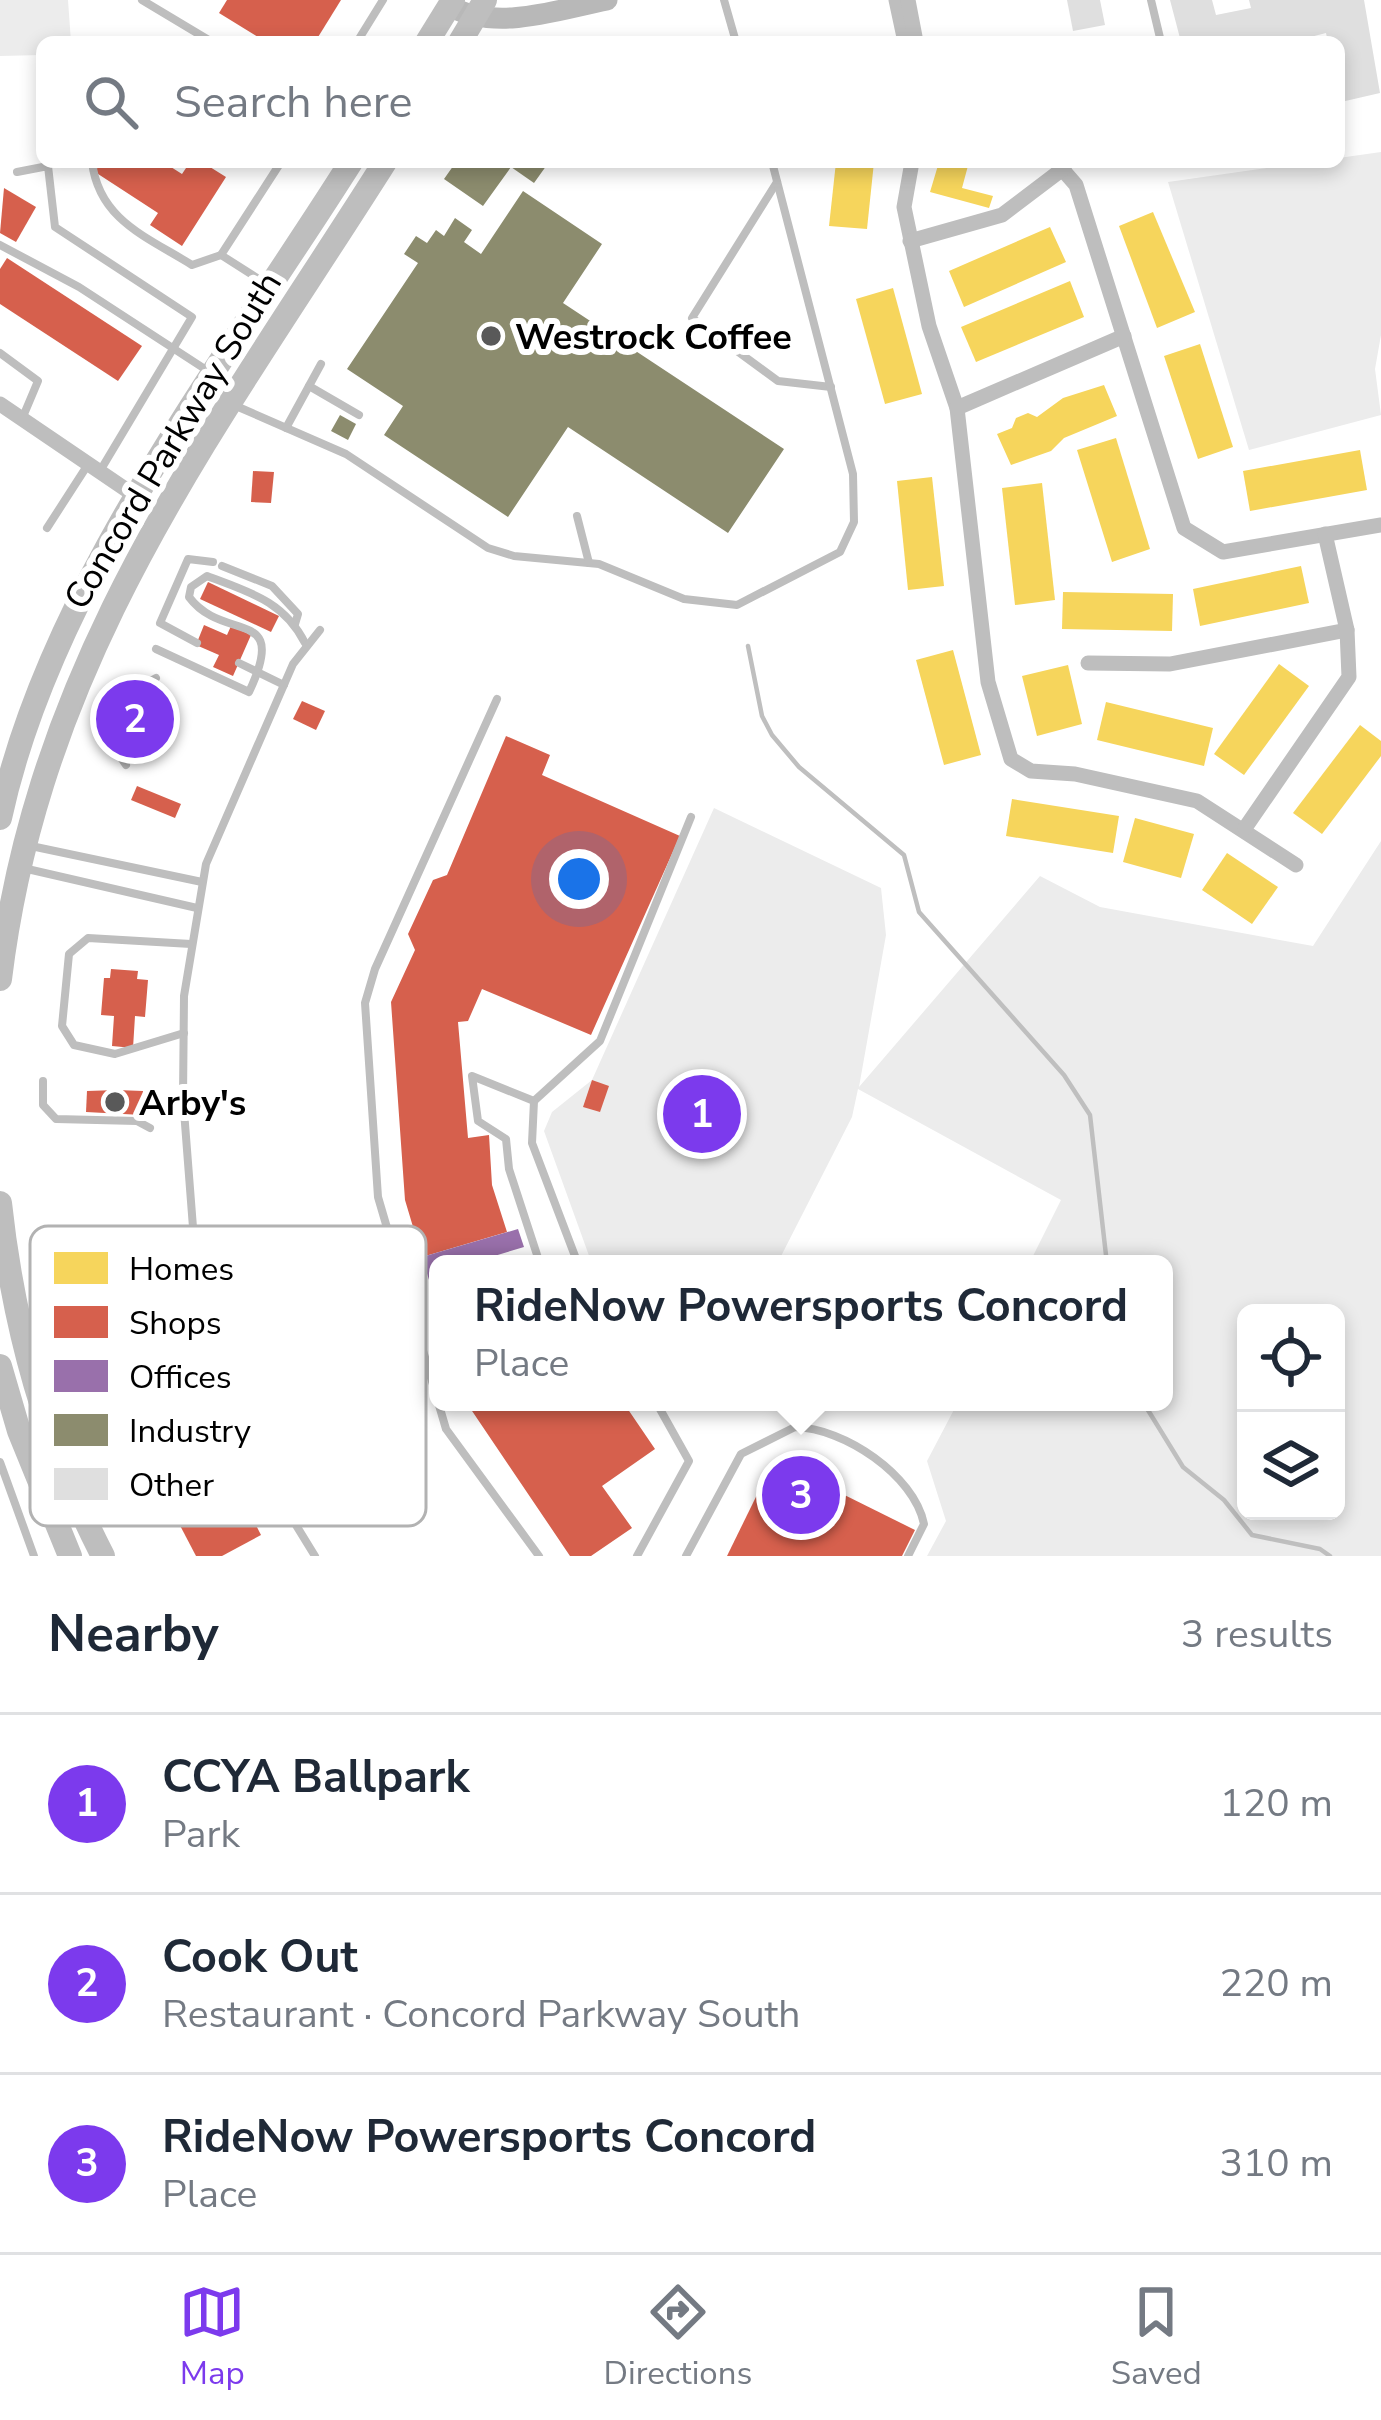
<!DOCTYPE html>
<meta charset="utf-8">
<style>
body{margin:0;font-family:"Nunito Sans",sans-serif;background:#f6f6f7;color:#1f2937}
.controls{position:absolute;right:36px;bottom:36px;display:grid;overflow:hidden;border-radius:18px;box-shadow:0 6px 18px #0003}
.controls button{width:108px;height:108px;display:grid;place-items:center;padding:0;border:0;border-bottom:3px solid #e0e1e3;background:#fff;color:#1f2937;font:60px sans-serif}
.you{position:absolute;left:579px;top:879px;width:42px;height:42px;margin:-30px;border:9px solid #fff;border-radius:50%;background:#1a73e8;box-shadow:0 0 0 18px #1a73e833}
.badge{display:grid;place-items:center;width:78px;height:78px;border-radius:50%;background:#7c3aed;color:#fff;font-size:39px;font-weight:700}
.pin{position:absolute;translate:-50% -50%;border:6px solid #fff;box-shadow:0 3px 12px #0006}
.popup{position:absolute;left:429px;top:1255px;width:744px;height:156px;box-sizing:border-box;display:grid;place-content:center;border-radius:18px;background:#fff;filter:drop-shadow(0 3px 9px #0005);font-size:39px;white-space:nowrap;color:#747a83}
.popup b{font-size:45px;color:#1f2937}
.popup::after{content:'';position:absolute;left:50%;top:100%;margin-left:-24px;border:24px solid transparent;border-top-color:#fff}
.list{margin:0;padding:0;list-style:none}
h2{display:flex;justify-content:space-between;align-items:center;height:156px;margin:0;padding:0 48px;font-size:51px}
h2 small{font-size:39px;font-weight:400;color:#747a83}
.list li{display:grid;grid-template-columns:78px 1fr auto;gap:36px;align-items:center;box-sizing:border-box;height:180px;padding:0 48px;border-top:3px solid #e0e1e3}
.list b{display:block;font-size:45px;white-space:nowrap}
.list p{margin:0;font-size:39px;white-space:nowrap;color:#747a83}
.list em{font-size:39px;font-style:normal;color:#747a83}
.icon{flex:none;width:66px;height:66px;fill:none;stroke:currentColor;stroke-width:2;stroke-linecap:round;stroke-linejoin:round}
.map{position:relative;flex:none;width:1381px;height:1556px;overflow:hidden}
.search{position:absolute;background:#fff;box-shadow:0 6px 18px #0003;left:36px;right:36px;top:36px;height:132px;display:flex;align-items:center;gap:30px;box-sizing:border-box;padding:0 42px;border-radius:18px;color:#747a83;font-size:45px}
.sheet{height:696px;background:#fff}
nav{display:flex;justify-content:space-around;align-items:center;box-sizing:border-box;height:168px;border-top:3px solid #e0e1e3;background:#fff;font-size:33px;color:#747a83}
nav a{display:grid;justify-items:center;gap:6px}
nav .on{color:#7c3aed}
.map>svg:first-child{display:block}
.green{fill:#ececec;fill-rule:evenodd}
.homes{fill:#f6d55c}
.shops{fill:#d6604d}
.offices{fill:#9970ab}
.industry{fill:#8c8c6e}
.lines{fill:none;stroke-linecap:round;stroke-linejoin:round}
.stream{stroke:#bfbfbf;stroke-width:4.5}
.building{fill:#dfdfdf}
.lane{stroke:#bebebe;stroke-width:8}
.street{stroke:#bebebe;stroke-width:15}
.secondary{stroke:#b8b8b8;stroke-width:21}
.primary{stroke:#bebebe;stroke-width:24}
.poi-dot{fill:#595959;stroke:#fff;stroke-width:4.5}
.labels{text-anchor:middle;stroke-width:12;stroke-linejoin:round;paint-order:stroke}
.poi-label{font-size:36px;font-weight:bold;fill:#000;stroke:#fff;text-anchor:start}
.street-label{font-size:36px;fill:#000;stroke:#fff}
.key{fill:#fff;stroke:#b2b2b2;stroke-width:3}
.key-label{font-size:33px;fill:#000}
</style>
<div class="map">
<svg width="1381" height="1556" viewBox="0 0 1381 1556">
<rect width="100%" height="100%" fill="#fff"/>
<g class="green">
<polygon points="0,0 68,0 71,42 42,42 42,55 0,56"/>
<polygon points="1381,152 1381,335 1375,369 1381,415 1249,450 1168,182"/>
<path d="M 714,808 L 881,888 L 886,935 L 859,1087 L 1040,876 L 1100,907 L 1313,946 L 1381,841 L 1381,1556 L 927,1556 L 946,1521 L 927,1461 L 958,1402 L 1164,1402 L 1164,1264 L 1029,1264 L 1061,1200 L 858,1089 L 852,1117 L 777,1264 L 592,1264 L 544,1131 L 552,1112 L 592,1080 ZM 1246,1313 L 1336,1313 L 1336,1511 L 1246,1511 Z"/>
</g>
<g class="homes">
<polygon points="836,162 874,162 867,229 829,226"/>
<polygon points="939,162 969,162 962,188 993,196 989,208 930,192"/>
<polygon points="1153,212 1195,312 1157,328 1119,226"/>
<polygon points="1050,227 1066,262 964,307 949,271"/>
<polygon points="1070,281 1084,317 976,362 961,327"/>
<polygon points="893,288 922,394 885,404 856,299"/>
<polygon points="1200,344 1233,447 1198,459 1164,356"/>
<polygon points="1104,385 1117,416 1064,438 1051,451 1011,465 997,434 1012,428 1016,418 1028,413 1037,417 1063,398"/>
<polygon points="1116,438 1150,549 1112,562 1077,450"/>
<polygon points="1360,450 1367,490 1250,511 1243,471"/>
<polygon points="932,477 944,586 908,590 897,481"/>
<polygon points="1042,483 1055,600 1015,605 1002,488"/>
<polygon points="1301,566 1309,603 1200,626 1193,589"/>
<polygon points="1063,592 1173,594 1172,631 1062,629"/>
<polygon points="953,650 981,755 944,765 916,660"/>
<polygon points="1279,664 1309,686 1244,775 1214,754"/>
<polygon points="1068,665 1082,724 1037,736 1022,676"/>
<polygon points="1106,702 1213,728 1204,766 1097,740"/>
<polygon points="1360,725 1381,741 1381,756 1322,834 1293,813"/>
<polygon points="1012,799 1119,816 1113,853 1006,836"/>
<polygon points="1135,818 1194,834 1181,878 1123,862"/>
<polygon points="1227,853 1278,887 1252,924 1202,890"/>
</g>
<g class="shops">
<polygon points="227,0 341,0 315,42 266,42 219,13"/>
<polygon points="101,162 163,162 182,174 190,162 202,162 226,177 182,246 150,225 158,213 95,172"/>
<polygon points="4,188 36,207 16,242 0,233"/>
<polygon points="7,258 142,346 118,381 0,304 0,269"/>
<polygon points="253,471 274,472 271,503 251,502"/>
<polygon points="208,582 279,616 271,632 200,599"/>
<polygon points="204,625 227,635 231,626 251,635 233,676 213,667 219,655 196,645"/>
<polygon points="147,691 152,693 130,749 118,744"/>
<polygon points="302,701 325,711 316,730 293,719"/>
<polygon points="506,736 550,755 542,775 680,836 591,1035 482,989 468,1021 458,1022 468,1138 489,1135 492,1185 507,1232 422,1257 405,1200 391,1002 415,950 408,934 433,880 447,875"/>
<polygon points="137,786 181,804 175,818 131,800"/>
<polygon points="111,969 138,971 137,979 148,980 145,1017 135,1016 133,1048 112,1046 114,1016 101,1015 104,978 110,978"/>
<polygon points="592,1080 609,1086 600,1112 583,1107"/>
<polygon points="117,1090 143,1091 142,1115 86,1112 87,1091"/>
<polygon points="124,1286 135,1336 108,1343 105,1330 78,1337 73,1316 101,1309 97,1293"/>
<polygon points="466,1402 623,1402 655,1449 602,1486 632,1528 591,1556 570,1556"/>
<polygon points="774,1460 915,1530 902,1556 727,1556"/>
<polygon points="234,1482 261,1535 222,1556 196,1556 174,1514"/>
</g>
<polygon class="offices" points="518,1229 524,1247 491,1257 494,1264 438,1264 438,1292 433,1293 422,1257"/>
<g class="industry">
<polygon points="456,162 549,162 534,183 511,167 483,206 444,179"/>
<polygon points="523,191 602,244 563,303 784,449 728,533 568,427 508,517 384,435 403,406 347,369 418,263 404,254 416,236 427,243 436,230 444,236 455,218 472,230 464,242 481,254"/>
<polygon points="340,415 356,424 348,440 331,431"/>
</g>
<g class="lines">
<g class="stream">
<polyline points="748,646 762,716 772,735 799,767 904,855 919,912 1064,1075 1090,1115 1107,1264"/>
<polyline points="1143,1402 1183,1467 1224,1500 1252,1535 1320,1549 1330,1556"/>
</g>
</g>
<g class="building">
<polygon points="1067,0 1100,0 1105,25 1073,31"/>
<polygon points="1170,0 1212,0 1216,15 1251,8 1249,0 1364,0 1380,93 1341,102 1339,42 1328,42 1326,33 1291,42 1181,42"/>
</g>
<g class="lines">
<g class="lane">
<polyline points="142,0 212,42"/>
<polyline points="724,0 736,42"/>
<polyline points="1151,0 1161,42"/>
<polyline points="357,42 383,0"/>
<path d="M 92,162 C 99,220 147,237 192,265 L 221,255"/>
<polyline points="17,172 48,166 55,227 192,317 100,471"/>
<polyline points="777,182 692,318 778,381 831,387"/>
<polyline points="0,245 79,287 208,371"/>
<polyline points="268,285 221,255 281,162"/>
<polyline points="0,353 38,381 22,419"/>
<polyline points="309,386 359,415"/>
<polyline points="236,406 346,454 488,548 514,556 599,564 684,599 737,605 840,552 854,522 853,474 772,162"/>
<polyline points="286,428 321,364"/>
<polyline points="577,516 589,563"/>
<polyline points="47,528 87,466"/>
<polyline points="222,566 272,586 298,614 295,624"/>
<polyline points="197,643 160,623 188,559 213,562"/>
<path d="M 156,649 L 249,692 C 290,605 224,644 189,597 L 191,587 L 207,576 C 249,592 284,601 305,643"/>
<polyline points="239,663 284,685"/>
<polyline points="497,699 375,969 365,1003 378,1197 446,1429 539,1556"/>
<polyline points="126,765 113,746 138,688 156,678"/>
<polyline points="31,846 202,882"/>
<polyline points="23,868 197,908"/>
<polyline points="184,1033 115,1054 74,1045 62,1026 69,954 88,938 191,944"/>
<polyline points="43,1081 43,1105 56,1119 137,1121 150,1128"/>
<polyline points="534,1101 600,1041 691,817"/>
<path d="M 195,1250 C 167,1255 96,1260 76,1275 C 54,1290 67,1353 87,1368 C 95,1374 104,1374 114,1374 L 218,1347"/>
<polyline points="540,1264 509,1169 506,1139 478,1121 472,1076 534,1101 532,1143 578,1264"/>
<polyline points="0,1462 34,1556"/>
<polyline points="315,1556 267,1478 198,1292 183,1098 184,996 206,864 293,664 320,630"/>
<polyline points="637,1556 689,1461 656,1402"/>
<path d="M 686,1556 L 741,1454 L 795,1427 C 844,1428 914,1475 924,1524 L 908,1556"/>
</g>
<g class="street">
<polyline points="896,0 905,42"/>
<polyline points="908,0 916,42"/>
<polyline points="912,162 904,207 929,326 957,408 988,682 1011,759 1031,771 1075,774 1197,801 1296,865"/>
<polyline points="1056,162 1076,185 1184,528 1223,552 1381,525"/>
<polyline points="910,241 1002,215 1064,168"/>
<polyline points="0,404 162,514"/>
<polyline points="957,408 1124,336"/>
<polyline points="1088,663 1170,664 1347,630"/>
<polyline points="1245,828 1349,677 1347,630 1325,534"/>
</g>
<path class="secondary" d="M 449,6 C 497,32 556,10 607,0"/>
<g class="primary">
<polyline points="427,42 453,0"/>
<polyline points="460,42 485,0"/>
<path d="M 0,818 C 50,585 225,362 351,162"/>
<path d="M 0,979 C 40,652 215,431 385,162"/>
<path d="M 0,1203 C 13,1325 47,1448 103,1556"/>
<polyline points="0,1366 19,1431 70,1556"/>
</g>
</g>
<g class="poi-dot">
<circle cx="491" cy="336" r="12"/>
<circle cx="115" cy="1102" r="12"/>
</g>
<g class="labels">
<g class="poi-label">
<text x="515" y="349">Westrock Coffee</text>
<text x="139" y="1115">Arby's</text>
</g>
<g class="street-label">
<text transform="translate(172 440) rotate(-59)" y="13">Concord Parkway South</text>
</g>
</g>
<rect x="30" y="1226" width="396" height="300" rx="18" class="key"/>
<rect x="54" y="1252" width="54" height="32" fill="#f6d55c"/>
<rect x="54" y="1306" width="54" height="32" fill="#d6604d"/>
<rect x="54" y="1360" width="54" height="32" fill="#9970ab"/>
<rect x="54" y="1414" width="54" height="32" fill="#8c8c6e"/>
<rect x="54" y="1468" width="54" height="32" fill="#dfdfdf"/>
<g class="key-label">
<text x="129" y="1280">Homes</text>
<text x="129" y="1334">Shops</text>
<text x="129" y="1388">Offices</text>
<text x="129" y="1442">Industry</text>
<text x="129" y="1496">Other</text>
</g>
</svg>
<div class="controls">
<button><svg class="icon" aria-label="locate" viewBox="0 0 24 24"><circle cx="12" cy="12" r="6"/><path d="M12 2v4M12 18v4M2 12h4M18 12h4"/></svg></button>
<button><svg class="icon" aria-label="layers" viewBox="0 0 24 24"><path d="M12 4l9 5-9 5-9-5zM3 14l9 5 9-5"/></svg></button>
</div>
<div class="you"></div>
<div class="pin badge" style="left:702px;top:1114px">1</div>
<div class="pin badge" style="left:135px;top:719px">2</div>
<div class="pin badge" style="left:801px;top:1495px">3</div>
<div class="popup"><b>RideNow Powersports Concord</b>Place</div>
<div class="search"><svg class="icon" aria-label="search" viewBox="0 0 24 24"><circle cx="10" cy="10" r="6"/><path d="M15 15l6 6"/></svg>Search here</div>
</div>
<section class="sheet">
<h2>Nearby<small>3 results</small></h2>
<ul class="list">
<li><span class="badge">1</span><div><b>CCYA Ballpark</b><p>Park</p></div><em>120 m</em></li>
<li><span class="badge">2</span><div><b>Cook Out</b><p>Restaurant · Concord Parkway South</p></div><em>220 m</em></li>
<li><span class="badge">3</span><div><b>RideNow Powersports Concord</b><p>Place</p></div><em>310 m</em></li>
</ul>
</section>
<nav>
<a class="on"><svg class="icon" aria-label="map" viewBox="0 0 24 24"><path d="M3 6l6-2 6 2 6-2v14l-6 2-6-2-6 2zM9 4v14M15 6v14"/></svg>Map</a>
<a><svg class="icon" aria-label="directions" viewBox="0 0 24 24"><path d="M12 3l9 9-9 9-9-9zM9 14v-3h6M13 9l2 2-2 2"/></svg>Directions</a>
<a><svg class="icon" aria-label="saved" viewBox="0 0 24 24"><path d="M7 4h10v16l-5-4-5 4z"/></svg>Saved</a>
</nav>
